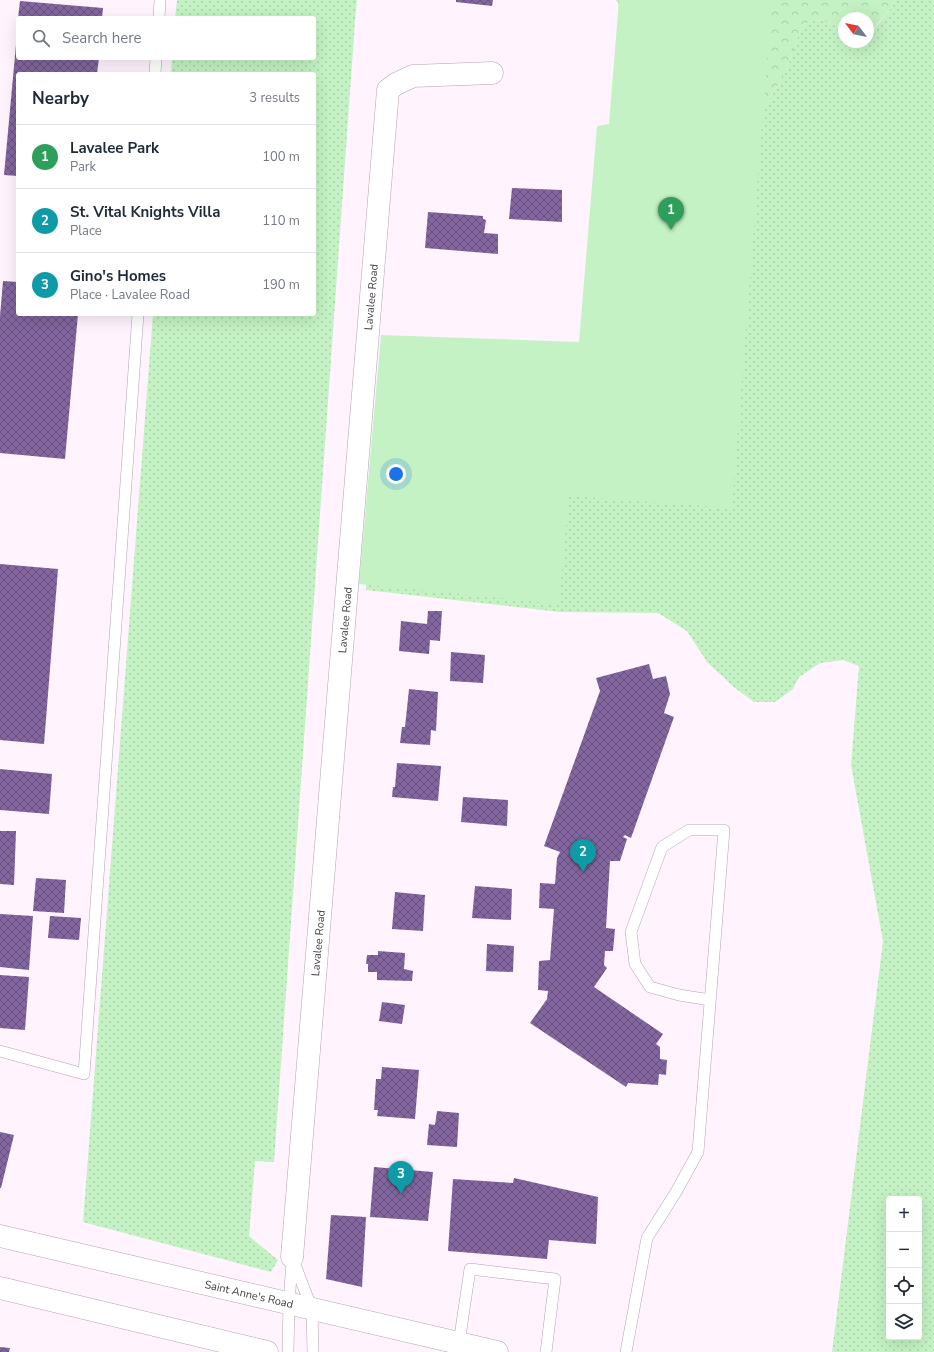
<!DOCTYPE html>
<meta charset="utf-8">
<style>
body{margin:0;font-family:"Nunito Sans",sans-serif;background:#f6f6f7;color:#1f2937}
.controls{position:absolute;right:12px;bottom:12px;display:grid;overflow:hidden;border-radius:4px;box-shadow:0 4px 16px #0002}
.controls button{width:36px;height:36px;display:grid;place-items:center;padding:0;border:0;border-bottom:1px solid #e0e1e3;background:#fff;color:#1f2937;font:20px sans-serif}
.compass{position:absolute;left:838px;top:12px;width:36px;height:36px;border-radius:50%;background:#fff;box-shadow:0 4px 16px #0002;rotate:302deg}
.you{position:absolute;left:396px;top:474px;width:14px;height:14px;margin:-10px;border:3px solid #fff;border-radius:50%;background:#1a73e8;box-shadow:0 0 0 6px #1a73e833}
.badge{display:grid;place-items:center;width:26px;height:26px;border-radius:50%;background:#b45309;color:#fff;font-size:13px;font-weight:700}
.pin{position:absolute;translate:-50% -33px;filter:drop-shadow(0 1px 2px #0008)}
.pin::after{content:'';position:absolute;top:21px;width:14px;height:12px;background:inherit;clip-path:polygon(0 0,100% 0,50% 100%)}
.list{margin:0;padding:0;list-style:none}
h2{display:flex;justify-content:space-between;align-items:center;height:52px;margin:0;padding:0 16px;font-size:17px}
h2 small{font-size:13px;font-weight:400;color:#747a83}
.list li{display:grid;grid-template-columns:26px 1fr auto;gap:12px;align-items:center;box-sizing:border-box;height:64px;padding:0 16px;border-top:1px solid #e0e1e3}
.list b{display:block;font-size:15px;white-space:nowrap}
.list p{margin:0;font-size:13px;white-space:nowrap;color:#747a83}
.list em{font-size:13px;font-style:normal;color:#747a83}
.icon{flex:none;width:22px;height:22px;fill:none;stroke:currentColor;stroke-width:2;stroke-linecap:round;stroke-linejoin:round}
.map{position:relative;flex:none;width:934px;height:1352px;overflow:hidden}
.search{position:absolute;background:#fff;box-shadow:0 4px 16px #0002;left:16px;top:16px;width:300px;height:44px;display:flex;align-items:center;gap:10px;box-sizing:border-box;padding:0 14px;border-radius:4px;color:#747a83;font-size:15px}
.panel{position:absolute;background:#fff;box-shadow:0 4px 16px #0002;left:16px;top:72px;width:300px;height:244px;border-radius:4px}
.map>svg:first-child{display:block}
.grass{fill:url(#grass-dots);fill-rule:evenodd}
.forest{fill:url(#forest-crowns)}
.park{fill:#c4f2c4}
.building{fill:url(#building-cross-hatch)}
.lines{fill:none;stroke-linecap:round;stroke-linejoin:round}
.lane-casing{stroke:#b1a4b0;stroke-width:12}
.street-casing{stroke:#b1a4b0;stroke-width:23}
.secondary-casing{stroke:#b1a4b0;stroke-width:23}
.lane{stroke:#fff;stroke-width:11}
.street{stroke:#fff;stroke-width:22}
.secondary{stroke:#fff;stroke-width:22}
.labels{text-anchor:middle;stroke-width:4;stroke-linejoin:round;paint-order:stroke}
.street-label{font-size:11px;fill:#413b40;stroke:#fff}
</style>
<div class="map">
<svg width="934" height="1352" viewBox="0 0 934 1352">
<defs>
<pattern id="grass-dots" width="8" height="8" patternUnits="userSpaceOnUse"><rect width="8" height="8" fill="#c4f2c4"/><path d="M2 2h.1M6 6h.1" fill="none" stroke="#aad0a9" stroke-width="1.8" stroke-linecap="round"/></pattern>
<pattern id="forest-crowns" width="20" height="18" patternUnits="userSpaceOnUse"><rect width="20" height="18" fill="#c4f2c4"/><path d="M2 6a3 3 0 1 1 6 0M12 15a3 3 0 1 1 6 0" fill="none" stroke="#aad0a9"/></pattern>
<pattern id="building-cross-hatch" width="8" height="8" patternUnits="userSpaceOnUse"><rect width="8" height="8" fill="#83669f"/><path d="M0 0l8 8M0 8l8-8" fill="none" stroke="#67517c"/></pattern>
</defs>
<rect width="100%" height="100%" fill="#fff3fe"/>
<g class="grass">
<polygon points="177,0 357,0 355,21 274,1162 255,1161 249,1236 278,1260 271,1272 83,1222 153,314 314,314 314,74 171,74 172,58 314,58 314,18 175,18"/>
<path d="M 615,0 L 660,0 L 760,115 L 785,73 L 799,34 L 806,22 L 822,20 L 844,29 L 844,42 L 868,42 L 868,28 L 875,28 L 893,6 L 894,0 L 934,0 L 934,1352 L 832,1352 L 883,941 L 851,765 L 859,666 L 843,660 L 820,663 L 799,677 L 793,689 L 775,702 L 754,702 L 735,688 L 707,662 L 687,631 L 658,613 L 560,612 L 366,590 L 368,506 L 549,575 L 571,489 L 622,28 L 618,2 ZM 889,1199 L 919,1199 L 919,1337 L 889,1337 Z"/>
</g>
<polygon class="forest" points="754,0 894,0 893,6 874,28 868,28 868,18 844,18 844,29 822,20 806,22 799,34 785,73 760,115"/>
<polygon class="park" points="619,0 772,0 732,508 569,496 559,604 359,584 381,335 579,342 597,126 609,124"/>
<g class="building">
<polygon points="456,0 493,0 492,6 456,2"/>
<polygon points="20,1 103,8 102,18 18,18"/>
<polygon points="17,34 18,34 18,58 99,58 97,74 18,74 18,176 4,175"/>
<polygon points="512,188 562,190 562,222 509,219"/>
<polygon points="428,212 483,216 483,219 486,220 484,233 498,234 498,254 425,248"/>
<polygon points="3,281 18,282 18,314 78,314 65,459 0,453 0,316"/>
<polygon points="0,564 58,569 44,744 0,740"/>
<polygon points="428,611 442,611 440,641 430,640 429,654 399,651 401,621 427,624"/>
<polygon points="451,652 485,655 483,683 450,681"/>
<polygon points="649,664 653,679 666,676 670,694 664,713 674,717 631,838 625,835 623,837 627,839 620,861 610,861 606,928 615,929 613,951 605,951 604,965 607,968 594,987 663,1034 656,1044 660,1047 660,1059 667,1060 666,1075 659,1074 658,1085 628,1083 626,1087 530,1023 547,999 548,991 538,990 539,961 550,960 554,909 539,908 540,883 555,884 557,858 560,852 544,846 600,691 596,678"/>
<polygon points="409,689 438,692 436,731 431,730 430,745 400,743 402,727 405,727"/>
<polygon points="397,763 441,766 438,801 392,797 393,787 395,787"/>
<polygon points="0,769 52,774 49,814 0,810"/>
<polygon points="463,797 508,800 507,826 461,822"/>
<polygon points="0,831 16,831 14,885 0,884"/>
<polygon points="36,878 66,880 64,913 33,911"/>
<polygon points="475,886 512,889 511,920 472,918"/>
<polygon points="395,892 425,895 423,931 392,929"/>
<polygon points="0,914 33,916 29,970 0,967"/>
<polygon points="50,916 81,918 79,940 48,938"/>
<polygon points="487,944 514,946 513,972 486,971"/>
<polygon points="378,951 405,953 404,969 413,971 412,981 377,980 377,972 368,972 368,964 366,964 367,955 378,955"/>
<polygon points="0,975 29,977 25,1030 0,1028"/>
<polygon points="382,1002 405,1005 402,1024 379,1021"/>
<polygon points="382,1067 419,1070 415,1119 377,1116 378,1110 374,1110 376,1079 381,1079"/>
<polygon points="437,1111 459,1113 457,1147 427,1145 429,1124 435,1125"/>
<polygon points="0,1132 14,1135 1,1188 0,1188"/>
<polygon points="374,1167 433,1172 428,1221 370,1217"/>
<polygon points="514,1178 598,1197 596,1244 549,1240 547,1259 448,1251 453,1179 513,1183"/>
<polygon points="331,1215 366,1217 362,1287 326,1279"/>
<polygon points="0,1347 10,1348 9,1352 0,1352"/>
</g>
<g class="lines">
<defs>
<g id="lane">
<polyline points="159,18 160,0"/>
<polyline points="155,74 156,58"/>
<polyline points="0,1051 84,1074 138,314"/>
<polyline points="292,1257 312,1309 313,1352"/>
<polyline points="459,1343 470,1269 555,1279 546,1352"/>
<polyline points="288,1352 289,1303 292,1262"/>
<polyline points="626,1352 647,1238 676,1192 698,1152 724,830 689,830 662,847 631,932 635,964 650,987 679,995 710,1000"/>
</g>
<polyline id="street" points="292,1257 388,90 396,84 413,76 492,73"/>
<g id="secondary">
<polyline points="0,1236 497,1352"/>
<polyline points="0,1288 267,1352"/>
</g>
</defs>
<use href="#lane" class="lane-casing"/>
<use href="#street" class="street-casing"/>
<use href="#secondary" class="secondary-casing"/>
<use href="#lane" class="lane"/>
<use href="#street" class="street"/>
<use href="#secondary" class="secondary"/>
</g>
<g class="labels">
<g class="street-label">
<text transform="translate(371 297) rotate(-85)" y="4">Lavalee Road</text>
<text transform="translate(345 620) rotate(-85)" y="4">Lavalee Road</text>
<text transform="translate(318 943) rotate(-85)" y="4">Lavalee Road</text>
<text transform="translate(249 1294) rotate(13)" y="4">Saint Anne's Road</text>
</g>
</g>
</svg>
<div class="controls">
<button>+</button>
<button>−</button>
<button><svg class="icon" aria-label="locate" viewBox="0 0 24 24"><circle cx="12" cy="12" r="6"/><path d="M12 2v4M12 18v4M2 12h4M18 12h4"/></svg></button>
<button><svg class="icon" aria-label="layers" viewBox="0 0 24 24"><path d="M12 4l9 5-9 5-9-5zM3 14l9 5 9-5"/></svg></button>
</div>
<svg class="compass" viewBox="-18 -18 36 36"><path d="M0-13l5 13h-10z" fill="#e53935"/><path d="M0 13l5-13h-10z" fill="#747a83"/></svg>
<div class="you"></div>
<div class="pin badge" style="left:671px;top:230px;background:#2e9e5b">1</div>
<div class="pin badge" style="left:583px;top:872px;background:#0f9aa8">2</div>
<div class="pin badge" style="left:401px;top:1194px;background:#0f9aa8">3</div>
<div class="search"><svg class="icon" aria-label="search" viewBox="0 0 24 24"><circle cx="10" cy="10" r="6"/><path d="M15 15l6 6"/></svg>Search here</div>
<section class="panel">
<h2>Nearby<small>3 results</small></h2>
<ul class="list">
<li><span class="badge" style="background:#2e9e5b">1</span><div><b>Lavalee Park</b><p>Park</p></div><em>100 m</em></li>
<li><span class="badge" style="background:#0f9aa8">2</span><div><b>St. Vital Knights Villa</b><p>Place</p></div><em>110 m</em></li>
<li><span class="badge" style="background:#0f9aa8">3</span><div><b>Gino's Homes</b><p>Place · Lavalee Road</p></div><em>190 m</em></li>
</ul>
</section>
</div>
